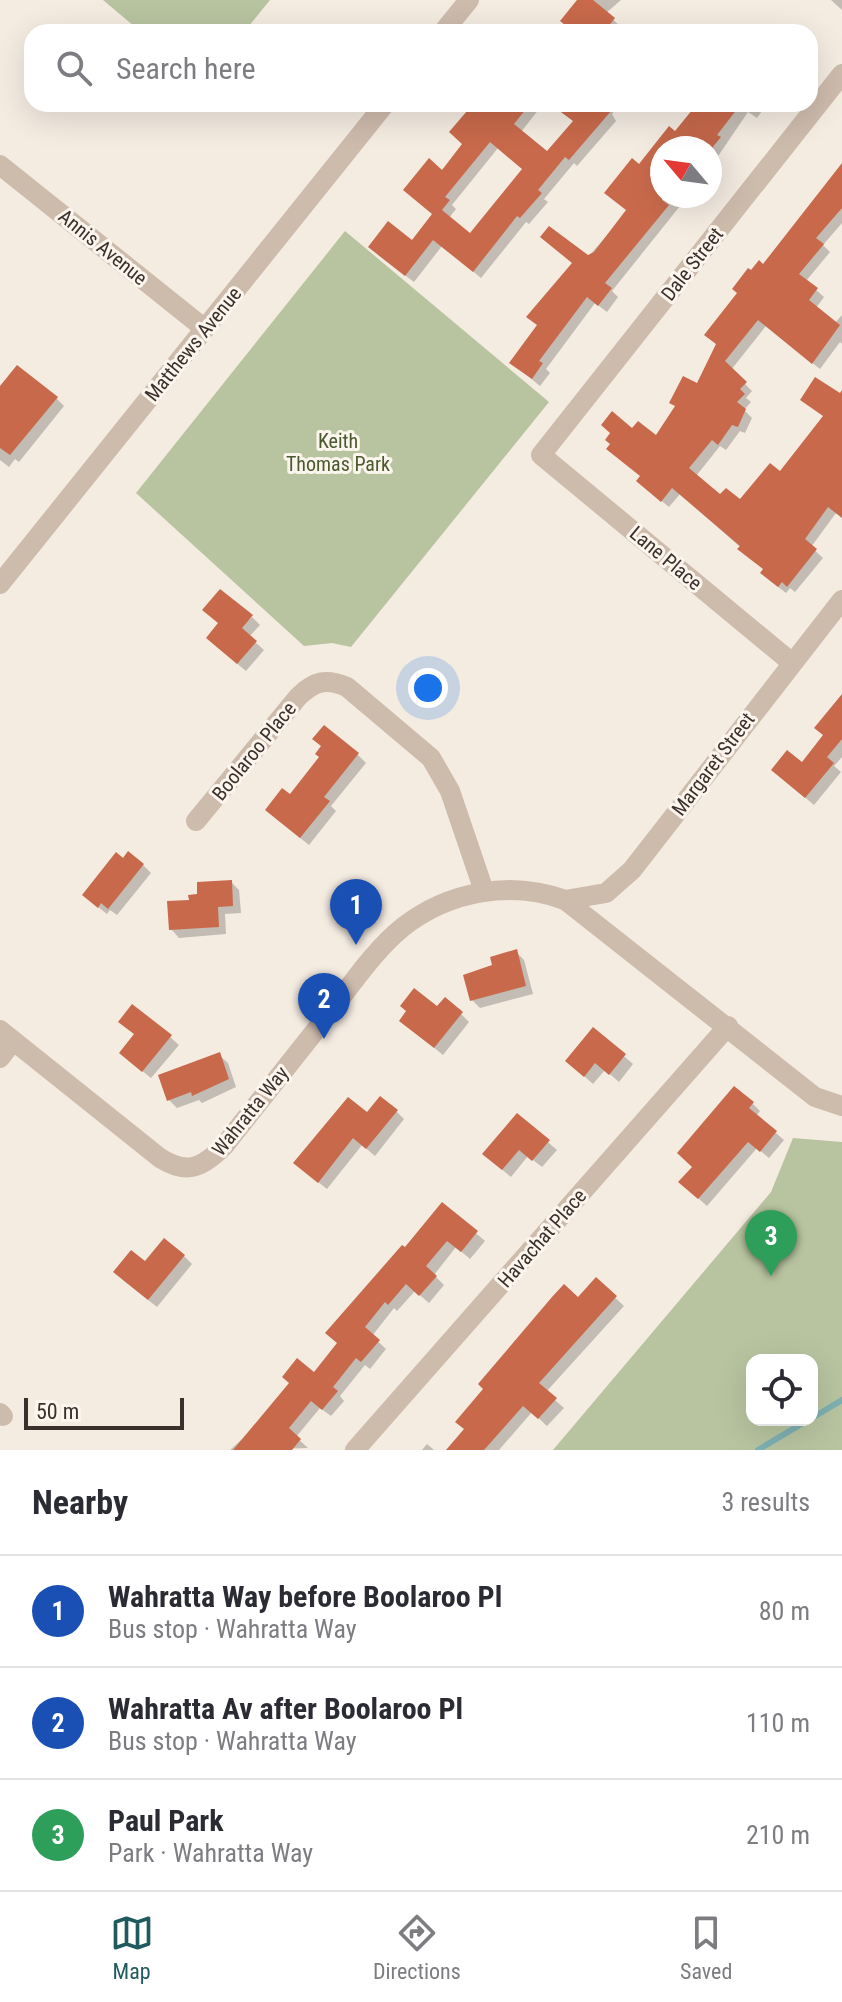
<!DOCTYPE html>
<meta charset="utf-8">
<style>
body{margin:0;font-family:"Roboto Condensed",sans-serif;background:#f7f7f7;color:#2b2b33}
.controls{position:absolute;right:24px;bottom:24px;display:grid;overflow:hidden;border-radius:16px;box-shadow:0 8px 32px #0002}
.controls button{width:72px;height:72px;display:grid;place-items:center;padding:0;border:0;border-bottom:2px solid #e1e1e2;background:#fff;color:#2b2b33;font:40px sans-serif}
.compass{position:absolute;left:650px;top:136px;width:72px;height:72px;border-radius:50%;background:#fff;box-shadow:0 8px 32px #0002;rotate:299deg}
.scale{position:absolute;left:24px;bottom:20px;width:160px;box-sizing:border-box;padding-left:8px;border:4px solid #3b302b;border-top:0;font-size:22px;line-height:28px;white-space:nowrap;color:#3b302b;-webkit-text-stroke:6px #fbf5ee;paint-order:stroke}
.you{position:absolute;left:428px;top:688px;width:28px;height:28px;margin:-20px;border:6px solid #fff;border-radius:50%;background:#1a73e8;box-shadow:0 0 0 12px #1a73e833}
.badge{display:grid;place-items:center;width:52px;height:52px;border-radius:50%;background:#1f5a5e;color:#fff;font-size:26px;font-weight:700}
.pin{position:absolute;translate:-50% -66px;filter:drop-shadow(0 2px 4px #0008)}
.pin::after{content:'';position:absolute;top:42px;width:28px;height:24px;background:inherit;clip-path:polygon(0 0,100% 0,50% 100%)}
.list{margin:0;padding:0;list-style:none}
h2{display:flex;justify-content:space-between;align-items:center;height:104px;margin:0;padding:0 32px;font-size:34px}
h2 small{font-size:26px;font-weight:400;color:#7c7c81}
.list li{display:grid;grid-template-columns:52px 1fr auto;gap:24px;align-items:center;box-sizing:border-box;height:112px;padding:0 32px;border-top:2px solid #e1e1e2}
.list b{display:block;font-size:30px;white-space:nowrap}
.list p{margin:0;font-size:26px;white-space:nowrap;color:#7c7c81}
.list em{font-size:26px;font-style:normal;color:#7c7c81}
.icon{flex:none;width:44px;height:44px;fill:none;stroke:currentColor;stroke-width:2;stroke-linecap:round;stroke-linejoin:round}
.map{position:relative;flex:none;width:842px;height:1450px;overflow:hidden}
.search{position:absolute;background:#fff;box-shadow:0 8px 32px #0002;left:24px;right:24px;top:24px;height:88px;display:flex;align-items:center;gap:20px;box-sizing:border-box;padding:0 28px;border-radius:24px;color:#7c7c81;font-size:30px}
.sheet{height:440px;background:#fff}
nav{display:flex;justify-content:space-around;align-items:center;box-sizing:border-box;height:112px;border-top:2px solid #e1e1e2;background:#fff;font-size:22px;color:#7c7c81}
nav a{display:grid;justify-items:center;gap:4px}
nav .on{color:#1f5a5e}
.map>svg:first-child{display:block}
.green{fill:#b8c4a0;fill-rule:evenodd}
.shadow{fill:#0003;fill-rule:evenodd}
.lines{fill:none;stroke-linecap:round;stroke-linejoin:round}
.stream{stroke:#7fb0b2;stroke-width:6}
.building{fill:#c8694b;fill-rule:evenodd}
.minor{stroke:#cdbbac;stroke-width:20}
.labels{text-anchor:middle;stroke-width:6;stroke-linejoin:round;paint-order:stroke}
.street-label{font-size:20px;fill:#3b302b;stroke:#fbf5ee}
.park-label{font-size:20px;fill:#4a5a2e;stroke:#fbf5ee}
</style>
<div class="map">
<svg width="842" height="1450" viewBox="0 0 842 1450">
<rect width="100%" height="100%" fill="#f4ebe1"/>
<g class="green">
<polygon points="103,0 270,0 244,32 141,32"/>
<polygon points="345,231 549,402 351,647 332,643 304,646 136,493"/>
<path d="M 793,1138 L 842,1142 L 842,1450 L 553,1450 L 771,1192 ZM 812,1360 L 812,1420 L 752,1420 L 752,1360 Z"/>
</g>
<g class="shadow">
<polygon points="581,0 621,0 606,13 621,27 617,32 557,32"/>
<polygon points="831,0 842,0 842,10"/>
<polygon points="778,24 797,32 774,32"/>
<path d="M 475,104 L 543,104 L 521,132 L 547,154 L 575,122 L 551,104 L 620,104 L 612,114 L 616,121 L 577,166 L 574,163 L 544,199 L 548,202 L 529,224 L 526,222 L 481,278 L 442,246 L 414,282 L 378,255 L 412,242 L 434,215 L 442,172 L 464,144 ZM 498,148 L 524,169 L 470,235 L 449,218 L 456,209 L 452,205 Z"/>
<polygon points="699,104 767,104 757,118 748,112 710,168 710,148 662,148 662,196 688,196 612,291 618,297 607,312 595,303 546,369 550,373 540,386 512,363 588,257 628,211 640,166 675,133"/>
<polygon points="842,166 842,223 823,245 830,252 806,281 824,297 816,308 835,323 842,315 842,344 840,342 820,369 766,326 731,370 752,391 746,398 751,402 744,410 752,418 745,433 740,431 726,450 720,446 696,476 721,497 740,502 781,474 842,420 842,517 836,513 811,547 823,558 795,592 790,588 786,593 769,580 765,569 680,494 669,507 646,488 632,430 656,438 698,385 763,267"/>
<polygon points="0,390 56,398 64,406 19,462 15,459 9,467 0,460"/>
<polygon points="252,617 260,625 249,637 264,650 246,671 216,646"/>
<polygon points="842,699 842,757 834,766 841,772 814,805 782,778 802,765 825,736"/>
<polygon points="358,755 366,763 331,806 336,811 309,845 275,818 321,757"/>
<polygon points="124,860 143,865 151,873 117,915 110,910 107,914 93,903"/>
<polygon points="231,882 239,890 241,913 225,914 226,934 179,938 171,929 191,901"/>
<polygon points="516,952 524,960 533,994 480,1008 472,1000"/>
<polygon points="437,1009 461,1014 469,1022 443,1055 410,1028"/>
<polygon points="593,1029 633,1064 619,1082 605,1070 593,1084 576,1069"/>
<polygon points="170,1037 179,1045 151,1078 130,1061"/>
<polygon points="219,1055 228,1063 236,1087 202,1103 199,1100 177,1108 169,1100"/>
<polygon points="752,1103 760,1111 756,1116 784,1140 769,1158 757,1148 707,1206 689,1190"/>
<polygon points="396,1111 404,1119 375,1156 362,1145 327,1189 304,1171 367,1115"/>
<polygon points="517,1116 557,1150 542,1167 528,1156 511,1177 493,1162"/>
<polygon points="442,1204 485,1241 470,1259 456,1247 434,1275 444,1285 429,1303 415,1291 397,1311 394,1308 372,1336 386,1349 370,1369 365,1365 340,1396 344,1401 331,1416 320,1408 296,1437 308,1448 230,1450 314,1374"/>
<polygon points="184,1256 192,1264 157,1307 123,1280 146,1264"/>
<polygon points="596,1280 624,1306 546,1392 564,1408 547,1426 532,1412 499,1450 448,1450"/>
<polygon points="427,1444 434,1450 422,1450"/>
</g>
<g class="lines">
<g class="stream">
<polyline points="812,1418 842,1400"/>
<polyline points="758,1450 808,1420"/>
</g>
</g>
<g class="building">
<polygon points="577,0 593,0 615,18 604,32 574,32 560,21"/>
<path d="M 473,104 L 530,104 L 514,124 L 547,151 L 573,121 L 550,104 L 617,104 L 569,160 L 565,157 L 538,190 L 542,193 L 520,218 L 517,216 L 473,272 L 433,240 L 405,276 L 368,247 L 388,221 L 412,240 L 432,214 L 403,190 L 429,158 L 442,170 L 462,144 L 449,132 ZM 490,142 L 522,169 L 470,233 L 442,210 L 450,200 L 445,197 Z"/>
<polygon points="697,104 741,104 717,135 721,137 712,148 662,148 662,200 669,205 605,283 612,288 598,306 587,297 539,361 543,363 532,379 509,363 537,325 526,317 572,263 540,237 549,226 588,255 594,252 626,210 604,193 632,158 639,164 669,126 675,131"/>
<polygon points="842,163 842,208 816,238 824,244 799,274 818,288 809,300 840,325 812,364 758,320 725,361 747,382 740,389 745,394 737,402 746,409 738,427 732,425 718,445 712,440 689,468 720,494 726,488 740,499 770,463 780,471 823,416 800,400 815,377 840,393 842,390 842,518 828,507 805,539 817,549 787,587 782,582 778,587 760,573 763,569 737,549 740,546 672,488 661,502 636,481 640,476 606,449 610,444 605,440 610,433 601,425 612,411 632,428 638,421 656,435 675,406 669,403 683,376 697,383 716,344 704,335 737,293 732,289 748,268 751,270 759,260 763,264"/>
<polygon points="17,365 58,397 10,455 0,448 0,386"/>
<polygon points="220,589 253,615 242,628 257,641 237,664 206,638 218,623 202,610"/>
<polygon points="842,694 842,739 827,757 834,763 805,798 771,770 787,750 802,762 823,735 814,728"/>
<polygon points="324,725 359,753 324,797 330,801 300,838 265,810 282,788 290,794 319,757 315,754 321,746 312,739"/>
<polygon points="128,851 144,864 108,909 101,903 98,908 82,895 116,852 123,858"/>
<polygon points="232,880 233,906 218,907 219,927 169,930 167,901 189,900 188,895 197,894 197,882"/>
<polygon points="517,949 526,986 470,1001 463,975 492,965 490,957"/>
<polygon points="414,988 437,1006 445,997 463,1012 434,1048 399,1021 406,1011 400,1006"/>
<polygon points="132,1004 172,1035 142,1072 119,1053 134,1034 118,1022"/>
<polygon points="593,1027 626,1054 609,1075 595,1063 584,1077 565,1061"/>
<polygon points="220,1052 229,1079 192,1096 191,1092 167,1101 158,1075"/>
<polygon points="734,1086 754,1102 749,1108 777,1131 760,1152 748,1142 698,1199 678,1182 692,1167 677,1153"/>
<polygon points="380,1096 398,1110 366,1149 353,1138 318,1183 293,1163 348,1097 367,1112"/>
<polygon points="517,1113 550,1140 532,1161 519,1150 502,1170 482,1154"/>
<polygon points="442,1202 478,1231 461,1252 447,1241 426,1266 437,1276 419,1296 406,1284 388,1305 385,1302 365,1327 380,1340 361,1362 356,1358 333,1387 338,1391 322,1410 311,1401 289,1428 301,1439 292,1450 233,1450 289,1383 282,1377 297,1358 314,1372 337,1343 325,1333 402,1245 405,1247"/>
<polygon points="164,1238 185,1255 148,1300 113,1272 131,1250 145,1261"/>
<polygon points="596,1277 617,1296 539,1383 557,1398 538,1419 523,1406 484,1450 446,1450 464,1429 455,1422 483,1389 478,1384 552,1297 564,1284 578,1297"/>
</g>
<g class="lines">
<g class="minor">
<polyline points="443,32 469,0"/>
<polyline points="0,165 205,329"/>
<polyline points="0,584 385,104"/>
<polyline points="791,662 541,455 842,74"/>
<path d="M 196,821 L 298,697 C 314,681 326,678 347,687 L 431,758 L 450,791 L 484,891"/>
<polyline points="565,900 606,893 632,870 842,600"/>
<path d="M 0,1030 L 160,1158 C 187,1175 202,1168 224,1146 C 257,1104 290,1063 323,1021 C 348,990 372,952 403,927 C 449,891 511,880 565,900 L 815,1097 L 842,1106"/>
<polyline points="0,1058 13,1041"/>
<polyline points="0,1413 3,1416"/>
<polyline points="355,1450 728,1026"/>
</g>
</g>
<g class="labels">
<g class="street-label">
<text transform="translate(103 247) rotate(39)" y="7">Annis Avenue</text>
<text transform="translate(692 264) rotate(-52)" y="7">Dale Street</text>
<text transform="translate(193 344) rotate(-51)" y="7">Matthews Avenue</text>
<text transform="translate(666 558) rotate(40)" y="7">Lane Place</text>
<text transform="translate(254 751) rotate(-51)" y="7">Boolaroo Place</text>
<text transform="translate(713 764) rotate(-53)" y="7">Margaret Street</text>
<text transform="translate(250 1111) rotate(-51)" y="7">Wahratta Way</text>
<text transform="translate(542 1238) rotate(-49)" y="7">Havachat Place</text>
</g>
<g class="park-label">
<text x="338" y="448">Keith<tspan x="338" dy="23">Thomas Park</tspan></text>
</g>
</g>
</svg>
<div class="controls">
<button><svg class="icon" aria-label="locate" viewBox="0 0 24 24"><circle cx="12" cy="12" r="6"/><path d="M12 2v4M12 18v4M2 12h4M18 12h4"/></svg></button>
</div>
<svg class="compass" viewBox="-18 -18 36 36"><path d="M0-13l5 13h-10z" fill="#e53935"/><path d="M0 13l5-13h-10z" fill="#7c7c81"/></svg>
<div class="scale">50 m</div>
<div class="you"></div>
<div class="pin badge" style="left:356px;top:945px;background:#1a4fb4">1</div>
<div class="pin badge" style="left:324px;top:1039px;background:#1a4fb4">2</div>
<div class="pin badge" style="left:771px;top:1276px;background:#2e9e5b">3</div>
<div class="search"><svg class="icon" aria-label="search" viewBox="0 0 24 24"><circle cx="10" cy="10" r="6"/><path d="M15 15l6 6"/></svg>Search here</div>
</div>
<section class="sheet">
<h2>Nearby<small>3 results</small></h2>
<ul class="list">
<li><span class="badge" style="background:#1a4fb4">1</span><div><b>Wahratta Way before Boolaroo Pl</b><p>Bus stop · Wahratta Way</p></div><em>80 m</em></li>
<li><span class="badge" style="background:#1a4fb4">2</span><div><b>Wahratta Av after Boolaroo Pl</b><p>Bus stop · Wahratta Way</p></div><em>110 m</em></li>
<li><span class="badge" style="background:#2e9e5b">3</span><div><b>Paul Park</b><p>Park · Wahratta Way</p></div><em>210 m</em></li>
</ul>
</section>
<nav>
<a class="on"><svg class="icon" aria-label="map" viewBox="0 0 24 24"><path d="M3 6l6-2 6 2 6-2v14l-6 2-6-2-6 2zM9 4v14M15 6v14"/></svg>Map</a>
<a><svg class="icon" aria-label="directions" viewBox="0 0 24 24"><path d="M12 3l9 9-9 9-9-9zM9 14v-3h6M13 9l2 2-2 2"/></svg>Directions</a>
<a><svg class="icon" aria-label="saved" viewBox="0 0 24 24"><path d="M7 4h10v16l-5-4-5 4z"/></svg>Saved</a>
</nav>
